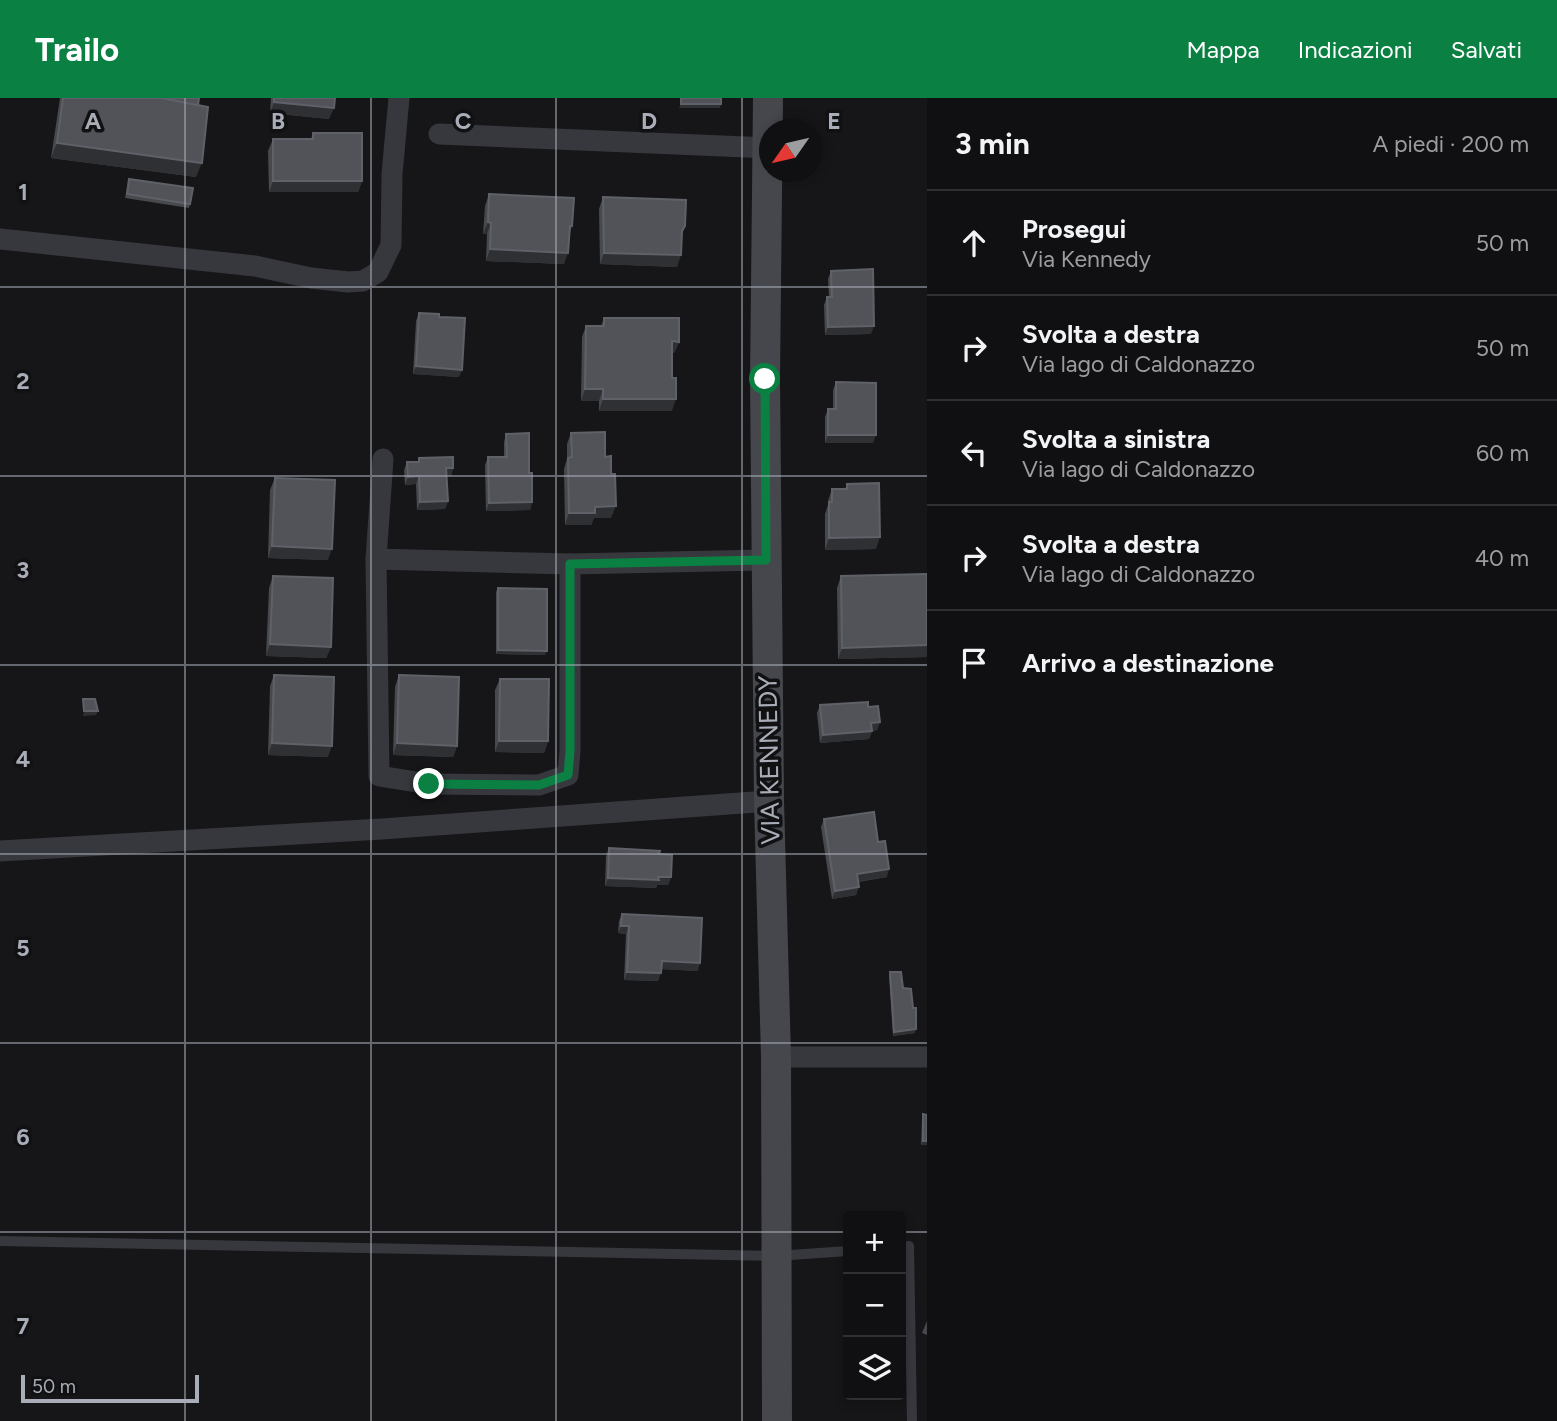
<!DOCTYPE html>
<html lang="it">
<meta charset="utf-8">
<style>
body{margin:0;font-family:Figtree,sans-serif;background:#19191b;color:#f1f3f6}
.controls{position:absolute;right:21px;bottom:21px;display:grid;overflow:hidden;border-radius:7px;box-shadow:0 4px 10px #0003}
.controls button{width:63px;height:63px;display:grid;place-items:center;padding:0;border:0;border-bottom:2px solid #303032;background:#101012;color:#f1f3f6;font:35px sans-serif}
.compass{position:absolute;left:759px;top:21px;width:63px;height:63px;border-radius:50%;background:#101012;box-shadow:0 4px 10px #0003;rotate:236deg}
.scale{position:absolute;left:21px;bottom:18px;width:178px;box-sizing:border-box;padding-left:7px;border:4px solid #a8adb8;border-top:0;font-size:19px;line-height:24px;white-space:nowrap;color:#a8adb8;-webkit-text-stroke:5px #111113;paint-order:stroke}
.stop{position:absolute;width:21px;height:21px;margin:-16px;border:5px solid #0b8043;border-radius:50%;background:#fff}
.stop.end{background:#0b8043;border-color:#fff;box-shadow:0 2px 7px #0008}
.list{margin:0;padding:0;list-style:none}
h2{display:flex;justify-content:space-between;align-items:center;height:91px;margin:0;padding:0 28px;font-size:30px}
h2 small{font-size:23px;font-weight:400;color:#9c9d9f}
.list li{display:grid;grid-template-columns:46px 1fr auto;gap:21px;align-items:center;box-sizing:border-box;height:105px;padding:0 28px;border-top:2px solid #303032}
.list b{display:block;font-size:26px;white-space:nowrap}
.list p{margin:0;font-size:23px;white-space:nowrap;color:#9c9d9f}
.list em{font-size:23px;font-style:normal;color:#9c9d9f}
.icon{flex:none;width:38px;height:38px;fill:none;stroke:currentColor;stroke-width:2;stroke-linecap:round;stroke-linejoin:round}
.map{position:relative;flex:none;width:927px;height:1323px;overflow:hidden}
header{display:flex;align-items:center;gap:42px;box-sizing:border-box;height:98px;padding:0 35px;background:#0b8043;color:#fff}
header strong{font-size:33px}
nav{display:flex;gap:38px;margin-inline-start:auto;font-size:24px}
main{display:flex}
aside{flex:1;background:#101012}
.map>svg:first-child{display:block}
.lines{fill:none;stroke-linecap:round;stroke-linejoin:round}
.lane{stroke:#37383d;stroke-width:10}
.street{stroke:#37383d;stroke-width:21}
.secondary{stroke:#45474d;stroke-width:30}
.wall{fill:#47494d}
.shaded-wall{fill:#2f3033}
.building{fill:#525359;stroke:#5f6168;stroke-width:2}
.route{stroke:#0b8043;stroke-width:9}
.grid{fill:none;stroke:#a8adb8;stroke-width:2;stroke-opacity:0.55}
.labels{text-anchor:middle;stroke-width:7;stroke-linejoin:round;paint-order:stroke}
.street-label{font-size:26px;fill:#a8adb8;stroke:#111113}
.grid-label{font-size:23px;text-anchor:middle;font-weight:bold;fill:#a8adb8;stroke:#111113;stroke-width:7;stroke-linejoin:round;paint-order:stroke}
</style>
<header>
<strong>Trailo</strong>
<nav><a>Mappa</a><a>Indicazioni</a><a>Salvati</a></nav>
</header>
<main>
<div class="map">
<svg width="927" height="1323" viewBox="0 0 927 1323">
<rect width="100%" height="100%" fill="#161618"/>
<g class="lines">
<g class="lane">
<polyline points="0,1143 777,1158 848,1153"/>
<polyline points="901,1149 909,1148 912,1323"/>
</g>
<g class="street">
<polyline points="439,36 768,50"/>
<polyline points="0,141 255,168 311,180 348,184 363,183 378,174 391,147 392,76 399,0"/>
<polyline points="383,361 376,461 570,466 767,462"/>
<polyline points="376,461 379,678 429,686 539,687 568,677 570,653 570,466"/>
<polyline points="0,753 382,731 769,703"/>
<polyline points="776,959 927,959"/>
</g>
<polyline class="secondary" points="768,0 765,281 769,703 776,959 777,1323"/>
</g>
<g class="wall">
<polygon points="60,0 199,0 196,79 51,60"/>
<polygon points="271,0 335,0 329,21 270,15"/>
<polygon points="313,35 362,83 358,94 269,94 268,53 273,41 311,41"/>
<polygon points="129,81 190,106 189,110 125,100"/>
<polygon points="489,96 572,128 569,136 564,166 486,163 487,136 483,136 485,108"/>
<polygon points="603,99 685,128 682,137 677,169 600,166 599,111"/>
<polygon points="831,173 871,236 825,237 824,207 827,199 829,199 828,181"/>
<polygon points="419,215 439,219 459,279 413,276 416,223"/>
<polygon points="604,220 679,244 674,255 672,255 672,313 599,313 599,303 581,303 582,239 586,228 601,228"/>
<polygon points="836,284 873,345 825,345 825,319 828,311 833,311 833,292"/>
<polygon points="571,335 605,359 611,420 594,420 591,427 565,427 564,371 567,361 567,346"/>
<polygon points="506,336 529,375 532,404 530,412 486,413 485,367 488,359 504,359 504,344"/>
<polygon points="419,360 453,370 451,378 447,378 448,403 445,411 417,412 416,386 405,387 404,372 407,364 418,364"/>
<polygon points="275,380 328,462 268,460 270,392"/>
<polygon points="847,386 876,451 825,452 825,416 828,407 828,403 832,391 845,391"/>
<polygon points="927,476 927,559 838,561 837,490 841,478"/>
<polygon points="273,478 331,549 326,560 266,558 269,490"/>
<polygon points="498,490 545,557 496,556 496,494"/>
<polygon points="274,577 328,659 268,657 270,588"/>
<polygon points="399,577 457,648 453,659 393,657 395,589"/>
<polygon points="500,581 548,643 544,655 495,654 495,592"/>
<polygon points="820,607 868,609 880,624 877,632 872,633 869,641 820,645 817,615"/>
<polygon points="824,721 878,744 887,779 858,784 856,797 832,801 821,729"/>
<polygon points="609,750 659,756 671,779 668,787 657,787 656,790 605,788 606,758"/>
<polygon points="622,816 698,873 661,871 658,883 624,882 626,836 618,835 619,823"/>
<polygon points="890,874 903,890 915,935 893,938 889,878"/>
<polygon points="923,1016 927,1047 921,1047 922,1020"/>
<polygon points="927,1223 927,1237 922,1235"/>
</g>
<g class="shaded-wall">
<polygon points="274,4 334,10 329,21 270,15"/>
<polygon points="681,6 721,6 720,10 679,10"/>
<polygon points="57,45 202,65 196,79 51,60"/>
<polygon points="273,83 362,83 358,94 269,94"/>
<polygon points="488,124 491,125 487,136 483,136"/>
<polygon points="490,151 568,155 564,166 486,163"/>
<polygon points="604,155 681,157 677,169 600,166"/>
<polygon points="874,228 871,236 825,237 828,229"/>
<polygon points="672,243 679,244 674,255 668,255"/>
<polygon points="416,268 462,272 459,279 413,276"/>
<polygon points="585,291 603,291 599,303 581,303"/>
<polygon points="603,301 676,301 672,313 599,313"/>
<polygon points="828,337 876,337 873,345 825,345"/>
<polygon points="446,370 453,370 451,378 443,378"/>
<polygon points="419,378 416,386 405,387 408,379"/>
<polygon points="448,403 445,411 417,412 420,404"/>
<polygon points="532,404 530,412 486,413 489,405"/>
<polygon points="616,408 611,420 594,420 591,427 565,427 569,415 595,409"/>
<polygon points="880,439 876,451 825,452 829,440"/>
<polygon points="272,448 332,451 328,462 268,460"/>
<polygon points="270,546 331,549 326,560 266,558"/>
<polygon points="927,547 927,559 838,561 842,550"/>
<polygon points="498,552 547,553 545,557 496,556"/>
<polygon points="84,613 98,613 96,617 83,618"/>
<polygon points="880,624 877,632 868,633 871,625"/>
<polygon points="872,633 869,641 820,645 823,637"/>
<polygon points="499,643 548,643 544,655 495,654"/>
<polygon points="272,645 332,648 328,659 268,657"/>
<polygon points="397,645 457,648 453,659 393,657"/>
<polygon points="889,771 887,779 854,784 857,776"/>
<polygon points="658,779 671,779 668,787 657,787 656,790 605,788 608,780"/>
<polygon points="859,789 856,797 832,801 835,793"/>
<polygon points="621,828 629,828 626,836 618,835"/>
<polygon points="662,863 700,865 698,873 659,871"/>
<polygon points="627,874 661,875 658,883 624,882"/>
<polygon points="916,931 915,935 893,938 894,934"/>
<polygon points="923,1043 927,1043 927,1047 921,1047"/>
</g>
<g class="building">
<polygon points="63,0 162,0 208,9 202,65 57,45"/>
<polygon points="162,0 199,0 198,7 192,6"/>
<polygon points="274,0 335,0 334,10 274,4"/>
<rect x="681" y="0" width="40" height="6"/>
<polygon points="313,35 362,35 362,83 273,83 273,41 313,41"/>
<polygon points="129,81 193,90 190,106 127,96"/>
<polygon points="489,96 574,100 572,128 570,128 568,155 490,151 491,125 488,124"/>
<polygon points="603,99 686,102 685,128 682,133 681,157 604,155"/>
<polygon points="873,171 874,228 828,229 827,199 832,199 831,173"/>
<polygon points="419,215 439,216 439,219 465,220 462,272 416,268"/>
<polygon points="604,220 679,220 679,244 672,243 672,280 676,280 676,301 603,301 603,291 585,291 586,228 604,228"/>
<polygon points="836,284 876,285 876,337 828,337 828,311 836,311"/>
<polygon points="605,334 605,359 611,358 611,376 615,376 616,408 595,409 595,415 569,415 568,360 572,359 571,335"/>
<polygon points="529,335 529,375 532,375 532,404 489,405 488,359 507,359 506,336"/>
<polygon points="453,359 453,370 446,370 448,403 420,404 419,378 408,379 407,364 419,364 419,360"/>
<polygon points="275,380 335,382 332,451 272,448"/>
<polygon points="879,385 880,439 829,440 829,404 832,404 832,391 847,391 847,386"/>
<polygon points="927,476 927,547 842,550 841,478"/>
<polygon points="273,478 333,480 331,549 270,546"/>
<polygon points="498,490 547,491 547,553 498,552"/>
<polygon points="274,577 334,579 332,648 272,645"/>
<polygon points="399,577 459,579 457,648 397,645"/>
<polygon points="500,581 549,581 548,643 499,643"/>
<polygon points="83,601 95,601 98,613 84,613"/>
<polygon points="868,604 868,609 878,608 880,624 871,625 872,633 823,637 820,607"/>
<polygon points="874,714 878,744 885,743 889,771 857,776 859,789 835,793 824,721"/>
<polygon points="609,750 660,753 659,756 672,757 671,779 658,779 659,782 608,780"/>
<polygon points="622,816 702,820 700,865 662,863 661,875 627,874 629,828 621,828"/>
<polygon points="890,874 901,874 903,890 911,891 913,910 916,910 916,931 894,934"/>
<polygon points="923,1016 927,1017 927,1043 923,1043"/>
</g>
<g class="lines">
<polyline class="route" points="429,686 539,687 568,677 570,653 570,466 766,462 765,281"/>
</g>
<path class="grid" d="M 185,0 L 185,1323M 371,0 L 371,1323M 556,0 L 556,1323M 742,0 L 742,1323M 0,189 L 927,189M 0,378 L 927,378M 0,567 L 927,567M 0,756 L 927,756M 0,945 L 927,945M 0,1134 L 848,1134M 901,1134 L 927,1134"/>
<g class="labels">
<g class="street-label">
<text transform="translate(769 662) rotate(-91)" y="9">VIA KENNEDY</text>
</g>
</g>
<g class="grid-label">
<text x="93" y="31">A</text>
<text x="278" y="31">B</text>
<text x="463" y="31">C</text>
<text x="649" y="31">D</text>
<text x="834" y="31">E</text>
<text x="23" y="102">1</text>
<text x="23" y="291">2</text>
<text x="23" y="480">3</text>
<text x="23" y="669">4</text>
<text x="23" y="858">5</text>
<text x="23" y="1047">6</text>
<text x="23" y="1236">7</text>
</g>
</svg>
<div class="controls">
<button>+</button>
<button>−</button>
<button><svg class="icon" aria-label="layers" viewBox="0 0 24 24"><path d="M12 4l9 5-9 5-9-5zM3 14l9 5 9-5"/></svg></button>
</div>
<svg class="compass" viewBox="-18 -18 36 36"><path d="M0-13l5 13h-10z" fill="#e53935"/><path d="M0 13l5-13h-10z" fill="#9c9d9f"/></svg>
<div class="scale">50 m</div>
<div class="stop" style="left:765px;top:281px"></div>
<div class="stop end" style="left:429px;top:686px"></div>
</div>
<aside>
<h2>3 min<small>A piedi · 200 m</small></h2>
<ul class="list">
<li><svg class="icon" aria-label="ahead" viewBox="0 0 24 24"><path d="M12 20V5M6 11l6-6 6 6"/></svg><div><b>Prosegui</b><p>Via Kennedy</p></div><em>50 m</em></li>
<li><svg class="icon" aria-label="right" viewBox="0 0 24 24"><path d="M7 20v-9h11M14 6l5 5-5 5"/></svg><div><b>Svolta a destra</b><p>Via lago di Caldonazzo</p></div><em>50 m</em></li>
<li><svg class="icon" aria-label="left" viewBox="0 0 24 24"><path d="M17 20v-9H6M10 6l-5 5 5 5"/></svg><div><b>Svolta a sinistra</b><p>Via lago di Caldonazzo</p></div><em>60 m</em></li>
<li><svg class="icon" aria-label="right" viewBox="0 0 24 24"><path d="M7 20v-9h11M14 6l5 5-5 5"/></svg><div><b>Svolta a destra</b><p>Via lago di Caldonazzo</p></div><em>40 m</em></li>
<li><svg class="icon" aria-label="arrive" viewBox="0 0 24 24"><path d="M6 21V4h12l-3 4 3 4H6"/></svg><div><b>Arrivo a destinazione</b></div></li>
</ul>
</aside>
</main>
